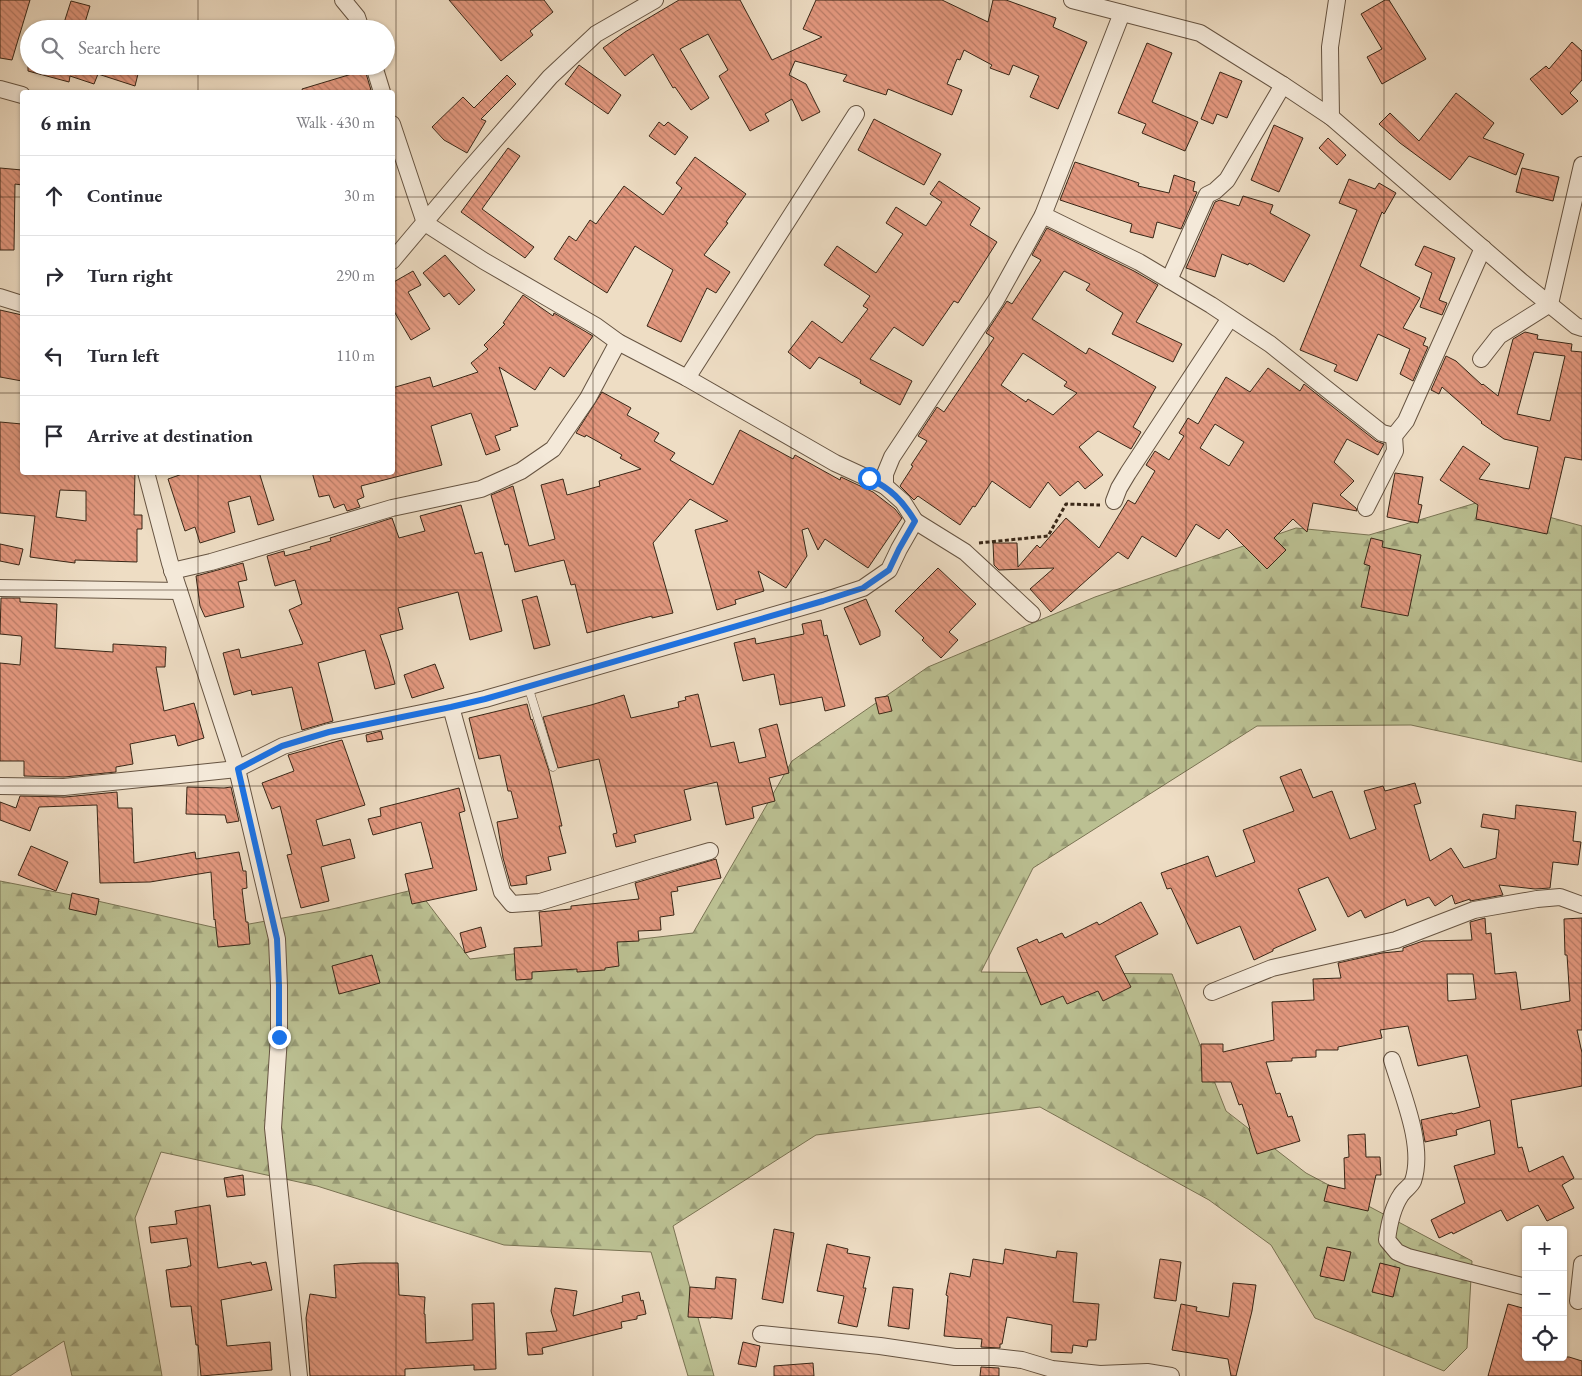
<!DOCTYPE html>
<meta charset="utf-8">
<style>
body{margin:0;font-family:"EB Garamond",serif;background:#f7f7f7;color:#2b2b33}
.controls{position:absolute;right:15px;bottom:15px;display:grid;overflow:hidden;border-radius:5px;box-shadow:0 1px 4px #0004}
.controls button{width:45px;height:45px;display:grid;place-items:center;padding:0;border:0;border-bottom:1px solid #e1e1e2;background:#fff;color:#2b2b33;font:25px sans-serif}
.stop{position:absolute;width:15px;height:15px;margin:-11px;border:4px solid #1a73e8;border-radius:50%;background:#fff}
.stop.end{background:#1a73e8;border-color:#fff;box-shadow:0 1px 5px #0008}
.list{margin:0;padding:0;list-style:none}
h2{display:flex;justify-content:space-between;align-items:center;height:65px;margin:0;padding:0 20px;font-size:21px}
h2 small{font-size:16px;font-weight:400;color:#7c7c81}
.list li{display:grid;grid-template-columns:32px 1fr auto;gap:15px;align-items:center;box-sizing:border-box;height:80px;padding:0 20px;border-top:1px solid #e1e1e2}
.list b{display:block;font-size:19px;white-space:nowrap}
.list em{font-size:16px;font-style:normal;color:#7c7c81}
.icon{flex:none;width:28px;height:28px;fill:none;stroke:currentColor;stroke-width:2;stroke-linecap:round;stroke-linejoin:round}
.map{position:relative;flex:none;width:1582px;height:1376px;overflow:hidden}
.search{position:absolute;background:#fff;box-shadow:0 1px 4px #0004;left:20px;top:20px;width:375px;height:55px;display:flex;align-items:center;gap:12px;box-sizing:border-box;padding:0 18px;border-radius:28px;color:#7c7c81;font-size:19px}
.panel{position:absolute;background:#fff;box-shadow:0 1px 4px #0004;left:20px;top:90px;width:375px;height:385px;border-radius:5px}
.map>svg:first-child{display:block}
.forest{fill:url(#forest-firs);stroke:#7a7454}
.building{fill:url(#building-back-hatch);stroke:#392717;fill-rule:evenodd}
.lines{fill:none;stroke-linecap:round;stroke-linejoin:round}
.service-casing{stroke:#665442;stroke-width:9}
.minor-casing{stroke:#665442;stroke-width:18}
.path{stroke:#392717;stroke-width:3;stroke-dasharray:4 2.5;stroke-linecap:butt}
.service{stroke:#f4e9d9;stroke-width:8}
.minor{stroke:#f4e9d9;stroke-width:16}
.route{stroke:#1a73e8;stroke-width:6}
.grid{fill:none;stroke:#392717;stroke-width:1;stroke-opacity:0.55}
</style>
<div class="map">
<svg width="1582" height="1376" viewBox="0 0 1582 1376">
<defs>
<pattern id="forest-firs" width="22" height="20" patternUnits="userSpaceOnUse" patternTransform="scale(1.25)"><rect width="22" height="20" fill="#bbc092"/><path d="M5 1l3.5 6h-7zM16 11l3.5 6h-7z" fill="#999c76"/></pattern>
<pattern id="building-back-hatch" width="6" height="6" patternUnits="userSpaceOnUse" patternTransform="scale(1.25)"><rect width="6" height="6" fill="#e3987f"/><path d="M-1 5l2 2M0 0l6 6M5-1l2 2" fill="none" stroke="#b97c67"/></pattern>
</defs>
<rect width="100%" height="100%" fill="#eeddc4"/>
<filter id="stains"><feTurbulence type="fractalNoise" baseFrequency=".004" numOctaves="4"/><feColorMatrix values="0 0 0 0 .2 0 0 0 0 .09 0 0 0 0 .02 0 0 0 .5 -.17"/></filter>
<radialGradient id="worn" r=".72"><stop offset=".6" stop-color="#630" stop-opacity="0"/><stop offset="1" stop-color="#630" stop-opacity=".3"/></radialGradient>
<polygon class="forest" points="1486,500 1582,526 1582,762 1411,725 1257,726 1033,868 981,972 1172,974 1226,1111 1306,1173 1472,1261 1467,1348 1444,1371 1315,1318 1271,1245 1209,1200 1040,1107 816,1135 673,1226 714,1376 688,1376 651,1252 504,1245 317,1186 161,1152 135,1218 162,1376 72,1376 64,1341 10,1376 0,1376 0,881 71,895 221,929 328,910 417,889 470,959 693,933 792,761 928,667 1095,597 1296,528 1369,535"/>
<g class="building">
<polygon points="0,0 30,0 12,60 0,58"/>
<polygon points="449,0 544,0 553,12 530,31 533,35 501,61"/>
<polygon points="679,0 740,0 772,60 822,37 803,29 816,0 942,0 988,22 993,0 1006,0 1056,18 1053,27 1087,42 1058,109 1030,97 1039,76 1013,65 1009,75 990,68 992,65 964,50 960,60 957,59 947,84 962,90 952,115 888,89 886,95 843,81 847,75 795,61 789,75 806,84 820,112 802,121 792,99 765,114 769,121 750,131 719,76 728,70 708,34 680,49 709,98 691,110 675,87 673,88 653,54 625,76 603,48 625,32"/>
<polygon points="1385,0 1389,0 1426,59 1382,84 1367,57 1382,49 1361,14"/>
<polygon points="71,1 90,6 83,29 62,29"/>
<polygon points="1572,42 1582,51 1582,80 1570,93 1578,101 1562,115 1530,79 1546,66 1549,69"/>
<polygon points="1147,43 1172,53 1152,102 1198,122 1185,151 1142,133 1146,124 1118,113"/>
<polygon points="579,65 621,95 608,114 565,84"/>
<polygon points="28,66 140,66 135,86 98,74 94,84 70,76 69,82 28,71"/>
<polygon points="365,70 371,90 362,92 303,92 302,89"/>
<polygon points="1220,72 1242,81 1227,118 1217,114 1213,124 1201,119"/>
<polygon points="507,75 516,84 481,119 486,121 467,153 444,140 432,127 463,97 474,108"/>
<polygon points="1456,93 1494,123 1483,138 1524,154 1516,175 1469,156 1450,180 1400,143 1379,124 1390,113 1419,141"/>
<polygon points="874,119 941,154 924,185 858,150"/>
<polygon points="659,122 664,126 668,122 688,137 675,155 649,136"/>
<polygon points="1274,125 1303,138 1279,192 1251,180"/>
<polygon points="1328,138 1346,155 1337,165 1319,148"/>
<polygon points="508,148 520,156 482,209 534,247 525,258 461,212"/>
<polygon points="695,157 746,194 726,222 728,223 704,255 730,272 716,293 707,288 681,342 647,326 673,270 635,246 607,293 554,259 569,236 576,241 590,220 596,224 624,186 663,215 682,188 676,183"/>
<polygon points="1075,162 1139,183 1138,186 1169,193 1174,175 1195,182 1193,191 1197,192 1181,229 1157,222 1153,238 1130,232 1132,224 1060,200"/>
<polygon points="0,168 22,170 22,185 15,184 14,250 0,250"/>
<polygon points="1522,168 1559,177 1553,201 1516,192"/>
<polygon points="1349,179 1375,189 1379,183 1396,193 1384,214 1382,212 1360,266 1420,298 1403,328 1426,338 1423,345 1428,347 1413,381 1400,374 1410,349 1378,334 1357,381 1334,371 1337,365 1300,350 1357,210 1339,203"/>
<polygon points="939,181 980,208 970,225 997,242 958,303 954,301 923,346 894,327 870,359 912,381 900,405 860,383 861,380 819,357 810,369 788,352 812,321 842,343 868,309 863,306 870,296 824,265 837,246 876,273 903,234 886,223 896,207 926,226 942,202 930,194"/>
<polygon points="1243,196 1273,205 1270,213 1310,235 1284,282 1249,263 1248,265 1222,254 1215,277 1186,268 1215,202 1220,200 1239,206"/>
<path d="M 1047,228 L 1134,271 L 1158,285 L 1136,322 L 1182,344 L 1173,362 L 1112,334 L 1123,313 L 1086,290 L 1090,284 L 1064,271 L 1032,319 L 1086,354 L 1089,348 L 1156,387 L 1133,427 L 1141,432 L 1131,449 L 1098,431 L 1079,447 L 1103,475 L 1085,489 L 1078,481 L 1060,496 L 1048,482 L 1030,508 L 992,481 L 975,507 L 973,506 L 960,525 L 918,496 L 914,500 L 900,486 L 913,466 L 911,465 L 927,441 L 918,436 L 937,407 L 944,412 L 994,338 L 986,333 L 1007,301 L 1012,304 L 1041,260 L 1032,255 ZM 1023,353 L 1067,382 L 1064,386 L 1077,393 L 1053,415 L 1028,399 L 1026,402 L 1001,385 Z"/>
<polygon points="1424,246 1455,258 1439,300 1447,303 1442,315 1420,307 1432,273 1415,265"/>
<polygon points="445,255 475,290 459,305 449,293 444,297 423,273"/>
<polygon points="413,271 421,285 408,292 430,329 411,340 392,308 392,283"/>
<polygon points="523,295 553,316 554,313 593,336 564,377 550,367 535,390 499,367 518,426 510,428 511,430 495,436 500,450 486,455 471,413 431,426 442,465 361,486 364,497 357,500 360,507 347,511 344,504 334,508 329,495 319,497 312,472 392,472 392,388 430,377 433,387 478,372 471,363 488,349 484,345 505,324 503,323"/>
<polygon points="0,310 22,315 22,381 0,377"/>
<path d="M 1525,332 L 1538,335 L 1537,339 L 1572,344 L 1571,351 L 1582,352 L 1582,460 L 1565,457 L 1547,534 L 1476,519 L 1478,505 L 1440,480 L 1463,446 L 1490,464 L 1479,479 L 1529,489 L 1538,447 L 1504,439 L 1481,423 L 1482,422 L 1442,387 L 1439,394 L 1431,390 L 1446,356 L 1456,361 L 1482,385 L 1483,384 L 1498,396 L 1513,339 ZM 1534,352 L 1565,356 L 1550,421 L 1517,414 Z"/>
<path d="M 1268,368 L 1300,391 L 1304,384 L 1376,441 L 1384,444 L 1378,455 L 1347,439 L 1334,462 L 1354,481 L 1340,495 L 1356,508 L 1357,511 L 1313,503 L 1307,532 L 1293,519 L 1274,538 L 1286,550 L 1267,569 L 1227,529 L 1219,539 L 1196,524 L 1176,557 L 1142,536 L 1128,559 L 1118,552 L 1051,612 L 1030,589 L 1054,568 L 999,570 L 994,565 L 993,543 L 1017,543 L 1018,567 L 1037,545 L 1040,548 L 1066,518 L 1099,548 L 1128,500 L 1135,504 L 1155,471 L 1146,465 L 1155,451 L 1169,460 L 1184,436 L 1179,433 L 1188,418 L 1198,424 L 1226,377 L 1250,392 ZM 1215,424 L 1244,442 L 1229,466 L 1200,448 Z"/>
<polygon points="602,392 631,408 627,415 659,433 654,441 675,453 670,460 713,485 740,430 793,459 795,455 840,480 841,477 873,492 895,509 902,518 868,568 825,539 818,550 808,528 802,530 807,556 786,588 758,571 764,591 735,600 736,604 717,610 695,530 728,521 690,499 653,543 673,613 652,618 652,616 587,633 575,584 571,585 564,560 515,572 508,544 505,545 491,495 513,486 529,546 555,539 541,485 563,479 567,495 600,486 599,481 641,469 620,458 622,455 586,435 585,437 576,433"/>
<path d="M 0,422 L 22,424 L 22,472 L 135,472 L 134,515 L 142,515 L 142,529 L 137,529 L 137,562 L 75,560 L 75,563 L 30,557 L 35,516 L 0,513 ZM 60,490 L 86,491 L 86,521 L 56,517 Z"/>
<polygon points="188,472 259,472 274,520 258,525 250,496 228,502 235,532 200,543 195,527 185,531 168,479"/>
<polygon points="1395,473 1423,477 1418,504 1422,505 1418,523 1387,517"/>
<polygon points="461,505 475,554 482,552 502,631 470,640 458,592 398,608 403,629 380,635 389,661 395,684 375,689 365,650 318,663 333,721 302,730 292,687 252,695 251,690 234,695 223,653 239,649 241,658 303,644 289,610 302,604 295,580 275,586 267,556 284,551 285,556 311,549 310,547 331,541 330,538 392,518 399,538 425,531 420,516"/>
<polygon points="1371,538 1383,541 1382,547 1421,555 1408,616 1361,607 1370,566 1364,564"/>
<polygon points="0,544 23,549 19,565 0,561"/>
<polygon points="243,563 247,580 238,582 244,607 205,617 200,606 196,576"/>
<polygon points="938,568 976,604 949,632 958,640 941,658 922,640 924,638 895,611"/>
<polygon points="537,596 550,645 534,649 522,600"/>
<polygon points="1,598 20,598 20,602 57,604 55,648 113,652 113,644 166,647 165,667 156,667 164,711 194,703 204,738 178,746 175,735 130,744 133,764 116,767 116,772 64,777 24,776 24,761 0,761 0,663 20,665 22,638 21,636 0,634"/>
<polygon points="866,599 880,631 880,636 860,645 844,608"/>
<polygon points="821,620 824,636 827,635 845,706 825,711 822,697 780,705 774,674 743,681 734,643 755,638 756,644 804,634 802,624"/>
<polygon points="435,664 444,688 412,698 404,675"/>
<polygon points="698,694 711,747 734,742 739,763 766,757 759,729 777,724 789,773 769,778 775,801 752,807 754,818 726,825 717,782 684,790 691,820 634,835 636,842 616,847 613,834 617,833 599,759 558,768 543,717 591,705 624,695 631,718 679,707 678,702 686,700 685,697"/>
<polygon points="888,696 892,711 879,714 875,698"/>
<polygon points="527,704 531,720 532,719 549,771 562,826 559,826 566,853 548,857 551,870 526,876 527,884 511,886 503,858 497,822 518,818 511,791 508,791 500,755 479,759 469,718"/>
<polygon points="381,731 383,739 367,742 366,735"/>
<polygon points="342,740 365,805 316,820 323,846 350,839 355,858 321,867 329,901 301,908 287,855 292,854 280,806 272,809 262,783 294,771 288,755"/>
<polygon points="1301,769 1313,798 1332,791 1350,839 1376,829 1364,791 1383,786 1385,791 1415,783 1421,803 1414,805 1430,861 1451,848 1464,868 1496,858 1499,830 1481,827 1483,814 1515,819 1516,805 1576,812 1573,841 1581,842 1578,865 1553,862 1550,888 1535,889 1499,885 1503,895 1470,901 1470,899 1455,904 1452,895 1435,906 1429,897 1407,906 1405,899 1365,918 1361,910 1348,917 1328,877 1298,889 1316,930 1273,949 1273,951 1254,960 1240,926 1197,944 1171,888 1167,889 1161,873 1208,856 1216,877 1255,862 1243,830 1294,811 1280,777"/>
<polygon points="187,787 224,788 231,787 239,821 227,823 225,815 186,814"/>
<polygon points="459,788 465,811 459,813 477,890 412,904 405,874 433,868 421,822 373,835 368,819 381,816 380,808"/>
<polygon points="117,792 118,808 132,808 134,863 195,852 196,859 239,852 243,871 246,871 247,888 242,889 246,922 248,922 250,944 218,947 215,919 214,920 211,872 150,882 100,883 97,805 39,807 30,831 0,820 0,802 16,808 20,796 65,797"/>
<polygon points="31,846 68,862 56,891 18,875"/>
<polygon points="716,859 721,878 677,887 678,891 671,892 674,915 660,917 661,930 638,931 639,941 617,942 619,966 605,968 605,970 577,972 577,969 532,972 532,979 516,980 514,948 542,946 539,912 571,909 571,906 639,899 635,883"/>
<polygon points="72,893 99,899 96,915 69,909"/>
<polygon points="1141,902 1158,934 1115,956 1131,987 1103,1001 1098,991 1067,1004 1063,996 1041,1005 1017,948 1037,939 1039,943 1062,933 1065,938 1097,922 1099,925"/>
<path d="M 1485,918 L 1486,934 L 1491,933 L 1495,974 L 1516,972 L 1521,1010 L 1570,1001 L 1567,955 L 1565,955 L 1564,919 L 1582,918 L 1582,1030 L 1577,1030 L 1582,1053 L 1582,1086 L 1511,1100 L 1518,1148 L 1522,1147 L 1529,1172 L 1563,1156 L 1574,1178 L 1562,1185 L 1574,1208 L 1547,1221 L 1538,1205 L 1507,1221 L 1501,1210 L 1453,1234 L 1452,1232 L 1439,1238 L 1431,1220 L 1465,1203 L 1454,1166 L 1495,1154 L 1490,1120 L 1456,1130 L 1457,1135 L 1425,1142 L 1421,1120 L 1452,1113 L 1453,1114 L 1480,1107 L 1467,1055 L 1418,1066 L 1408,1026 L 1380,1030 L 1382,1038 L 1338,1047 L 1338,1050 L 1316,1050 L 1316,1057 L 1292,1058 L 1292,1061 L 1266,1062 L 1276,1094 L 1280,1093 L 1288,1117 L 1292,1116 L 1300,1141 L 1257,1154 L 1249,1129 L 1250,1129 L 1242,1104 L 1239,1105 L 1231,1082 L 1202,1082 L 1201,1044 L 1223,1044 L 1223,1052 L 1274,1040 L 1272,1002 L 1314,1000 L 1313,979 L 1341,978 L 1338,963 L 1382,953 L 1403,951 L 1403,948 L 1423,941 L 1472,940 L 1470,922 ZM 1447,974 L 1473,974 L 1476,999 L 1448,1001 Z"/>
<polygon points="481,927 486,947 465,953 460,933"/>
<polygon points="372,955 380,983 339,994 332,966"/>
<polygon points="1365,1134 1366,1157 1380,1157 1381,1175 1376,1175 1368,1211 1324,1201 1328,1185 1345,1189 1344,1158 1349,1157 1348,1135"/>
<polygon points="243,1175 245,1195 227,1197 224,1178"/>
<polygon points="210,1205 218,1268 251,1262 252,1265 266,1262 272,1290 221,1300 227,1346 270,1342 272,1370 201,1376 198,1345 196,1345 191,1306 171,1307 166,1270 188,1267 188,1266 191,1266 187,1238 151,1243 149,1227 177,1224 175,1211"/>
<polygon points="774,1229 794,1233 783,1303 762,1299"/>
<polygon points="827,1244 848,1249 847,1253 870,1257 863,1288 866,1288 857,1327 838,1323 844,1296 817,1291"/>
<polygon points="1327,1247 1351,1252 1344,1281 1320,1276"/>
<polygon points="1005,1249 1056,1258 1057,1251 1077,1253 1073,1302 1099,1304 1096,1340 1088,1340 1087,1347 1073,1345 1072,1353 1051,1352 1052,1325 1007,1317 1002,1344 1000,1344 1000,1348 981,1347 982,1339 944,1336 948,1296 946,1295 950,1273 970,1277 973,1259 1003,1264"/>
<polygon points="1160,1259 1181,1262 1176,1301 1154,1298"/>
<polygon points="362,1263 398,1263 399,1295 425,1297 424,1314 425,1314 426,1343 473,1340 472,1304 494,1303 496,1369 474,1370 474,1365 405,1369 405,1376 310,1376 306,1318 310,1294 336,1298 334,1265"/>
<polygon points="1380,1263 1400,1268 1393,1297 1372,1292"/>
<polygon points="716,1277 736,1279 732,1319 711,1317 711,1318 688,1317 690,1287 715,1289"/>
<polygon points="1233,1283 1256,1285 1252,1311 1236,1376 1231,1376 1228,1359 1172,1350 1181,1304 1197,1307 1196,1311 1229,1317"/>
<polygon points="893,1287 913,1289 909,1329 888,1326"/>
<polygon points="555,1288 577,1291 573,1316 623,1302 622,1296 639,1292 641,1301 643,1300 646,1314 637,1316 637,1319 621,1322 622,1328 542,1348 543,1354 528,1355 526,1333 557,1331 551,1311"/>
<polygon points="1508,1304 1526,1309 1526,1357 1569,1357 1582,1361 1582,1376 1488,1376"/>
<polygon points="743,1342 760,1346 756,1367 738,1364"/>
<polygon points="813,1363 814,1376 774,1376 774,1366"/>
<polygon points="981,1367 999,1368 999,1376 980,1376"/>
</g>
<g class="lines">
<defs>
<polyline id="service" points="528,686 553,767"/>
<g id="minor">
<polyline points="343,0 357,17 361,29"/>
<polyline points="1072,0 1200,33 1283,85 1331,117 1522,282 1576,326 1582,328"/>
<polyline points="374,66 382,92"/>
<polyline points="0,89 22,95"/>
<polyline points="1331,117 1330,47 1337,0"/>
<polyline points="392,124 425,223 484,261 596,326 618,342 687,378 835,463 885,486"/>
<polyline points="1043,215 1139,262 1211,305 1270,344 1382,433 1394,436 1406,421 1483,248"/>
<polyline points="392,261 467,172 550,77 596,34 655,0"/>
<polyline points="1169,280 1207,195 1215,191 1227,180 1283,85"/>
<polyline points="0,297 22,304"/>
<polyline points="1481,359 1499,336 1550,304 1582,165"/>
<polyline points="687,378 856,114"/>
<polyline points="146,472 170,563 237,769 277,939 279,986 279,1037 273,1128 299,1376"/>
<polyline points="1114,501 1119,488 1128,473 1230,318"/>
<polyline points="1366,508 1395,451 1394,436"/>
<polyline points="915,521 965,552 1032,614"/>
<polyline points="172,571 211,562 392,508 481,489 521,471 553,449 588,398 618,342"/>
<polyline points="0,588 179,591"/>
<polyline points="451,707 502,892 512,904 540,902 654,867 710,851"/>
<polyline points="0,786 64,787 237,769 283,746 329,732 451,707 485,699 823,601 863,588 889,570 899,549 915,521 903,502 885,486 885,474 892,457 996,300 1043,215 1122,13"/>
<polyline points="1212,992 1272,968 1396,940 1474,910 1537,899 1560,897 1582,905"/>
<path d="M 1392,1060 C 1402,1094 1425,1146 1413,1181 C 1411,1186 1404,1190 1401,1195 C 1392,1208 1389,1224 1387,1240 L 1397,1252 L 1408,1257 L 1526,1287"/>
<polyline points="1578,1301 1582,1264"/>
<polyline points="761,1334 880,1346 955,1357 995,1357 1022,1360 1052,1369 1100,1374 1147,1372 1171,1376"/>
</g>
</defs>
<use href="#service" class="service-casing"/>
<use href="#minor" class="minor-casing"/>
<polyline class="path" points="979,543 1048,536 1066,504 1100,505"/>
<use href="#service" class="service"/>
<use href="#minor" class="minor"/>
</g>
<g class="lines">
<path class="route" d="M 279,1037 L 279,986 L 277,939 L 238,769 L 282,746 L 329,732 L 451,707 L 485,699 L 823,601 L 863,588 L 889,570 L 899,549 L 915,521 C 902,500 891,489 869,478"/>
</g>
<path class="grid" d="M 198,0 L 198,29M 396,0 L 396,1376M 593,0 L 593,1376M 791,0 L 791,1376M 989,0 L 989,1376M 1186,0 L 1186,1376M 1384,0 L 1384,1376M 198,66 L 198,92M 0,197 L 22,197M 392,197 L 1582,197M 0,393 L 22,393M 392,393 L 1582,393M 198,472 L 198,1376M 0,590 L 1582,590M 0,786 L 1582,786M 0,983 L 1582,983M 0,1179 L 1582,1179"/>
<rect width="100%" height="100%" filter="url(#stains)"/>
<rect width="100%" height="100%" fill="url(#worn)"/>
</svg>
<div class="controls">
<button>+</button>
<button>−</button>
<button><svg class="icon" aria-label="locate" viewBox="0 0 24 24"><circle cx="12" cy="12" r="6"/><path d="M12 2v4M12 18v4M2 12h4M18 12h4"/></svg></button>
</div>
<div class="stop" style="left:869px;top:478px"></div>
<div class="stop end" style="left:279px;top:1037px"></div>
<div class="search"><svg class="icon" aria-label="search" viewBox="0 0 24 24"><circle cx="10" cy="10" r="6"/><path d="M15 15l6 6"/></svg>Search here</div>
<section class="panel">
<h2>6 min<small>Walk · 430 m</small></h2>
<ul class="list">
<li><svg class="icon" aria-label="ahead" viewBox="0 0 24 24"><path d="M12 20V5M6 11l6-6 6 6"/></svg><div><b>Continue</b></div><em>30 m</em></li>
<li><svg class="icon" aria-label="right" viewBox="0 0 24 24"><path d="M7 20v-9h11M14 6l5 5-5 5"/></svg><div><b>Turn right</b></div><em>290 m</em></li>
<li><svg class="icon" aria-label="left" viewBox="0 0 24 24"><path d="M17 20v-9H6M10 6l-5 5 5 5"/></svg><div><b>Turn left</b></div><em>110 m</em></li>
<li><svg class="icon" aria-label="arrive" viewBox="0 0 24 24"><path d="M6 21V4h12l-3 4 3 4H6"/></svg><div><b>Arrive at destination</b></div></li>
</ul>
</section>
</div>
